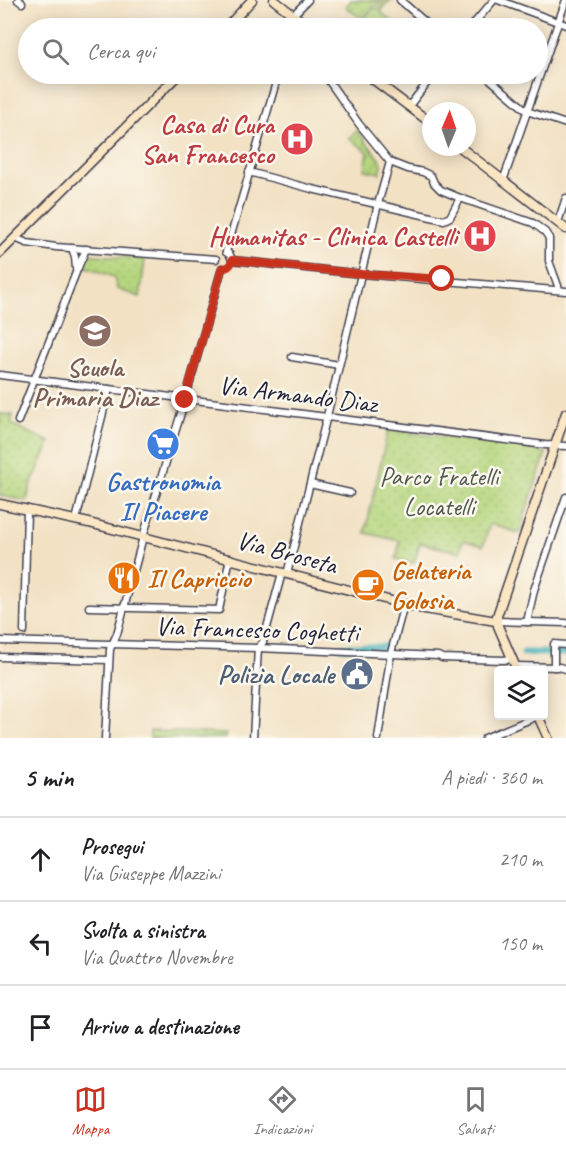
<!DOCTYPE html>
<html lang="it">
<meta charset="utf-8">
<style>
body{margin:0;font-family:Caveat,sans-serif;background:#f6f6f6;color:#202124}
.controls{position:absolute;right:18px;bottom:18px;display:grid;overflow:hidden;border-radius:6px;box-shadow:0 3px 15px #0003}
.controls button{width:54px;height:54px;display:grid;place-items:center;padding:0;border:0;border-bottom:2px solid #e0e0e0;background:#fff;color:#202124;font:30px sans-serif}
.compass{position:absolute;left:422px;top:102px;width:54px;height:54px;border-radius:50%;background:#fff;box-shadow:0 3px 15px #0003;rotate:2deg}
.stop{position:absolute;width:18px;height:18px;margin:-14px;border:4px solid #c8321e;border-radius:50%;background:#fff}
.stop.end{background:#c8321e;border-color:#fff;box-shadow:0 2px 6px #0008}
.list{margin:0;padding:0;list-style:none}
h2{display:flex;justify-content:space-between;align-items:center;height:78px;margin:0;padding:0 24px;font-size:26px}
h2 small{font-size:20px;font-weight:400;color:#757577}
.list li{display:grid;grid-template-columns:39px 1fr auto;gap:18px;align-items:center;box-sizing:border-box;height:84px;padding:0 24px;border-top:2px solid #e0e0e0}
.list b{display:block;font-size:22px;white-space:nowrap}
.list p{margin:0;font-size:20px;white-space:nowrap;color:#757577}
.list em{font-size:20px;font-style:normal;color:#757577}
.icon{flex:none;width:33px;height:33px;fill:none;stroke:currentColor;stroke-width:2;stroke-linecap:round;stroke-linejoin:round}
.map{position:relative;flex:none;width:566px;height:738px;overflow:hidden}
.search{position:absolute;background:#fff;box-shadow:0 3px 15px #0003;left:18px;right:18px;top:18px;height:66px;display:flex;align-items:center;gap:15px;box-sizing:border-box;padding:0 21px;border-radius:33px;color:#757577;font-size:22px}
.sheet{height:330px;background:#fff}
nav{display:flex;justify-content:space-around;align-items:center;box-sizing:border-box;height:84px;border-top:2px solid #e0e0e0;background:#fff;font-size:16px;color:#757577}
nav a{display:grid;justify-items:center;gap:3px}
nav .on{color:#c8321e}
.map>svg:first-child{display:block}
.grass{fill:#b5d67e;stroke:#6c7c5c;stroke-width:1.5}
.park{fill:url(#park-dots);stroke:#6c7c5c;stroke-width:1.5}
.garden{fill:url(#garden-furrows);stroke:#6c7c5c;stroke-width:1.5}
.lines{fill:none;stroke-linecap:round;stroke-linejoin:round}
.canal{stroke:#39abb3;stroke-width:7}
.street-casing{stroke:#413f4f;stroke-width:9}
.secondary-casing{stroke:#413f4f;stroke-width:11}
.street{stroke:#fff;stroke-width:6}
.secondary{stroke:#fbe6c4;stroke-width:8}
.route{stroke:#c8321e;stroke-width:8}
.labels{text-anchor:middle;stroke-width:5;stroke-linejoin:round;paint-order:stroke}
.health-label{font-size:26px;font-weight:bold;fill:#be3a42;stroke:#fbf7ec;text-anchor:end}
.education-label{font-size:26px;font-weight:bold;fill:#785e54;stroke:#fbf7ec}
.street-label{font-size:26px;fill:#22223b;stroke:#fbf7ec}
.park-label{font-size:26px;fill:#4e584f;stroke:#fbf7ec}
.shop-label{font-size:26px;font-weight:bold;fill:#366cbe;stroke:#fbf7ec}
.food-label{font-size:26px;font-weight:bold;fill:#c56008;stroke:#fbf7ec;text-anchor:start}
.service-label{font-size:26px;font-weight:bold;fill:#4e5e75;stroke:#fbf7ec;text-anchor:end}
</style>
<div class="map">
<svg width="566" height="738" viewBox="0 0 566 738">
<defs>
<pattern id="park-dots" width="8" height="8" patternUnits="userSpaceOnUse" patternTransform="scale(1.5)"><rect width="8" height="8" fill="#b5d67e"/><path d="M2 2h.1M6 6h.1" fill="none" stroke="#9bb76e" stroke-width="1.8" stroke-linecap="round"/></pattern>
<pattern id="garden-furrows" width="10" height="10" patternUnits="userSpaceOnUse" patternTransform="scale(1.5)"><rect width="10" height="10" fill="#b5d67e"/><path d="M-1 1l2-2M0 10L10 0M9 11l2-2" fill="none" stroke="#9bb76e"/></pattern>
</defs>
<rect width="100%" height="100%" fill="#fbf7ec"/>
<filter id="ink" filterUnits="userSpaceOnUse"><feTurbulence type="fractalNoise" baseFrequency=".0167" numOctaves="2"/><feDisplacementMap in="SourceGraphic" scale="12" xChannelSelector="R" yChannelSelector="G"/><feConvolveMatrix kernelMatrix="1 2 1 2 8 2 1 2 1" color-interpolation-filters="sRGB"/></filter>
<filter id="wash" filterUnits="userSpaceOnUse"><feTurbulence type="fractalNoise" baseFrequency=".008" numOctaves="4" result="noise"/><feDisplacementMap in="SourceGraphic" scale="24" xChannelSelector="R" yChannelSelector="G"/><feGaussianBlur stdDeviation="1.35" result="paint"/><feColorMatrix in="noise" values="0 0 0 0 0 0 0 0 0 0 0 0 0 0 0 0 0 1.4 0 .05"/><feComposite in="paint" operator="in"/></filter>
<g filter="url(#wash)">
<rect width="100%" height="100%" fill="#f2e1c3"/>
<polygon class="grass" points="150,731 226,734 226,738 150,738"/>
<g class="park">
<polygon points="385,0 391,0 384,6 384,7 381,12 397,25 398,28 358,28 364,18 374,8 377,9"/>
<polygon points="86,255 95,255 145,259 140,297 117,289 114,277 82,265"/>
<polygon points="0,414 13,415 11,424 50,442 30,487 27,501 0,496"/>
<polygon points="388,430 522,447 546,453 519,533 490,524 483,546 463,540 460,552 420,543 414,563 396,559 400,541 365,533"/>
</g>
<g class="garden">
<polygon points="351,0 381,0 362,19 346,7"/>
<polygon points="358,130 365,141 380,159 382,164 380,173 365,170 368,152 349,138"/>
</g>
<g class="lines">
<g class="canal">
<polyline points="342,647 386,647"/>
<polyline points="524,653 566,653"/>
</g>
</g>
</g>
<g filter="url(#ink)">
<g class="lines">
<defs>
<g id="street">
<polyline points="18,0 22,3"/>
<polyline points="400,0 432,28"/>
<polyline points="498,0 566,25"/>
<polyline points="293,15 308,0"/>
<polyline points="470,28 494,0"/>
<polyline points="324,74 359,124 390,162 408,169 423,172 431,176 434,183 441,190 460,198 533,223 545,232 549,238 549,261 557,283 559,289"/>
<polyline points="484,74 527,111 566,124"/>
<polyline points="409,106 434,74"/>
<polyline points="249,172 312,189 444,220 450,217 460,198"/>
<polyline points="503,181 566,0"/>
<polyline points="558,222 566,198"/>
<polyline points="15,238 27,243 56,247 216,259"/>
<polyline points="72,248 75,257 76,269"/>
<polyline points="226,252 230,255 232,260 362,274 566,291"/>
<polyline points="226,252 277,79 281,74"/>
<polyline points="292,357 339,365"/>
<polyline points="0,375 545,445 566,446"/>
<polyline points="18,421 77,270 86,249"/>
<polyline points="310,484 350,493"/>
<polyline points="76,520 109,389"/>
<polyline points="287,574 327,416 378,204 390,162"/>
<polyline points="89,607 219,610 230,558"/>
<polyline points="496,621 566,623"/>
<polyline points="527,622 534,590 566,497"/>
<polyline points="24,631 27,509"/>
<polyline points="0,641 258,648 438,656 442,658 503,660 512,659"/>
<polyline points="258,648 263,642 282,573"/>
<polyline points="0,657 108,660"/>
<polyline points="515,666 559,667 566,669"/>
<polyline points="554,667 554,644 566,645"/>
<polyline points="105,738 110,649 117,634 124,608 143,537 185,400 222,268"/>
<polyline points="253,738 258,648"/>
<polyline points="378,738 391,653 404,604"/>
<polyline points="485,738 538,716"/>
</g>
<g id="secondary">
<polyline points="274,0 310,28"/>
<polyline points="226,28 252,0"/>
<polyline points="366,74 431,123"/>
<polyline points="460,147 566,229"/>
<polyline points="0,253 179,74"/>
<polyline points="0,504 89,523 419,608 496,621"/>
<polyline points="517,670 498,626 497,616 566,413"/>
<polyline points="538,716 548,738"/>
</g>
</defs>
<use href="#street" class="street-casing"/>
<use href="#secondary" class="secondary-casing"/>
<use href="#street" class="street"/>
<use href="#secondary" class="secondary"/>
</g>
</g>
<g class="lines" filter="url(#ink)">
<path class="route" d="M 185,400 L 222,268 C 228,268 231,266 232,260 L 362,274 L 442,279"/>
</g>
<defs>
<symbol id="hospital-disc" viewBox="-11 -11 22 22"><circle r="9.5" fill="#e0444e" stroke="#fbf7ec"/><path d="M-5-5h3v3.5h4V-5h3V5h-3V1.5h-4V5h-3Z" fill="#fff"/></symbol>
<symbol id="school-disc" viewBox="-11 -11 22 22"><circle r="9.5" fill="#8d6e63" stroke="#fbf7ec"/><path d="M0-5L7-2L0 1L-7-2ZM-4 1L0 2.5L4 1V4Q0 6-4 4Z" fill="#fff"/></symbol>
<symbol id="supermarket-disc" viewBox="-11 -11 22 22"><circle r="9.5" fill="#3f7fe0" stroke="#fbf7ec"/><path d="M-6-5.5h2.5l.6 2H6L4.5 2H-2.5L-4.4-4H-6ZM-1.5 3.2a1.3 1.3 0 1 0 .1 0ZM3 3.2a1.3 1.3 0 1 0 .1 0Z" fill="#fff"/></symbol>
<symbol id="restaurant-disc" viewBox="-11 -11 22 22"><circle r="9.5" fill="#e8710a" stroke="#fbf7ec"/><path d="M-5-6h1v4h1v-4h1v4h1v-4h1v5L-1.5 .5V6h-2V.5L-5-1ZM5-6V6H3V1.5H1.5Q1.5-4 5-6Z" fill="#fff"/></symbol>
<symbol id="cafe-disc" viewBox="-11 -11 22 22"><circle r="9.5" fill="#e8710a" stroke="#fbf7ec"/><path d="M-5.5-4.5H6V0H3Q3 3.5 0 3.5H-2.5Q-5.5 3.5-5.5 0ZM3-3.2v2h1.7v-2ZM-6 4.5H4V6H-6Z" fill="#fff"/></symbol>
<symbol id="civic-disc" viewBox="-11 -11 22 22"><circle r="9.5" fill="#5c6f8a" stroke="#fbf7ec"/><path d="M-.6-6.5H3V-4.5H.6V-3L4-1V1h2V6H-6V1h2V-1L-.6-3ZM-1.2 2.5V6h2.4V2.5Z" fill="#fff"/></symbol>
</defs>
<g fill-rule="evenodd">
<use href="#hospital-disc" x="278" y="120" width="38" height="38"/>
<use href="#hospital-disc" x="461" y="217" width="38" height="38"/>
<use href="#school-disc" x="76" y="312" width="38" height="38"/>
<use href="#supermarket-disc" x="144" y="425" width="38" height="38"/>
<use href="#restaurant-disc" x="105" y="559" width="38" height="38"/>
<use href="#cafe-disc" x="349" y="566" width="38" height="38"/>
<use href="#civic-disc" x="338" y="655" width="38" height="38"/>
</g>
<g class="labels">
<g class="health-label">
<text x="274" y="133">Casa di Cura<tspan x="274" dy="30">San Francesco</tspan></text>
<text x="457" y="245">Humanitas - Clinica Castelli</text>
</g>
<g class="education-label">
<text x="95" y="376">Scuola<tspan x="95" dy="30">Primaria Diaz</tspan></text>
</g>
<g class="street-label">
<text transform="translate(298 394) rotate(7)" y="9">Via Armando Diaz</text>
<text transform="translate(287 552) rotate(15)" y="9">Via Broseta</text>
<text transform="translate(257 629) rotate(2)" y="9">Via Francesco Coghetti</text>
</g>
<g class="park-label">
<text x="439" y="485">Parco Fratelli<tspan x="439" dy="30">Locatelli</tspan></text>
</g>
<g class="shop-label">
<text x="163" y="490">Gastronomia<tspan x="163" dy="30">Il Piacere</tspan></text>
</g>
<g class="food-label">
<text x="391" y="579">Gelateria<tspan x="391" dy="30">Golosia</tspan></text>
<text x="147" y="587">Il Capriccio</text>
</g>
<g class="service-label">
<text x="334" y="683">Polizia Locale</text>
</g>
</g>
</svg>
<div class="controls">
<button><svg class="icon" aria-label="layers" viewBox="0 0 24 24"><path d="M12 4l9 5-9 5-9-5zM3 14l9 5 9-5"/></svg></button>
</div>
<svg class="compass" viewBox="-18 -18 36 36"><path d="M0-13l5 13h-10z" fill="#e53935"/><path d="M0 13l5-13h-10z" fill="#757577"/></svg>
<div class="stop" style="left:442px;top:279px"></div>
<div class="stop end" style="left:185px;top:400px"></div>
<div class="search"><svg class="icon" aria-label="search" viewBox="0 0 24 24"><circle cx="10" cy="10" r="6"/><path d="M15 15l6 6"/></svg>Cerca qui</div>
</div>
<section class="sheet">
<h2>5 min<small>A piedi · 360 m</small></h2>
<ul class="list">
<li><svg class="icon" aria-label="ahead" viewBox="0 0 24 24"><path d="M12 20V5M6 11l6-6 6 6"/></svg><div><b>Prosegui</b><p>Via Giuseppe Mazzini</p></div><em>210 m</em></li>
<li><svg class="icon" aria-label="left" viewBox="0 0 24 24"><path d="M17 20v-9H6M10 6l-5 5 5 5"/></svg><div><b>Svolta a sinistra</b><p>Via Quattro Novembre</p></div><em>150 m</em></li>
<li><svg class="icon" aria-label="arrive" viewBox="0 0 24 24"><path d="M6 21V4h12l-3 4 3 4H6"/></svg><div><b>Arrivo a destinazione</b></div></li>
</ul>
</section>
<nav>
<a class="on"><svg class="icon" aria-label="map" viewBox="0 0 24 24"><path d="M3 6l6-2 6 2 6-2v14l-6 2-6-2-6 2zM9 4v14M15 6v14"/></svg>Mappa</a>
<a><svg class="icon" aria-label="directions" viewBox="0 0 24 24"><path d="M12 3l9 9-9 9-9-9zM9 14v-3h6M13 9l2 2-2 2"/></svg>Indicazioni</a>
<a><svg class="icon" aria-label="saved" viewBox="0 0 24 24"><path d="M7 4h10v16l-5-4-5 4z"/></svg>Salvati</a>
</nav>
